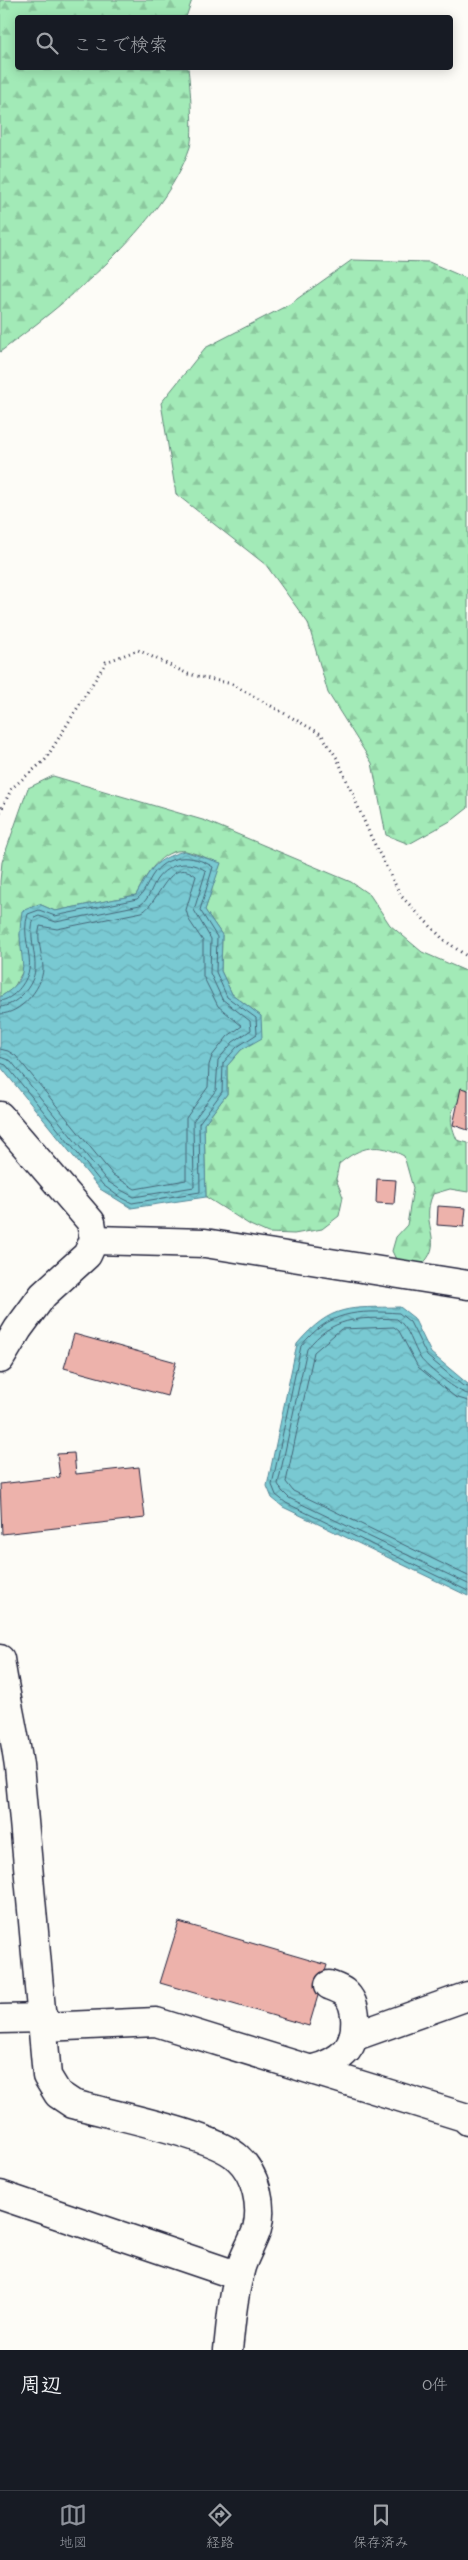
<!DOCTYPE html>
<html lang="ja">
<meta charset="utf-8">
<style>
body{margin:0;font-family:Mali,"Klee One",sans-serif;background:#20242c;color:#f1f3f6}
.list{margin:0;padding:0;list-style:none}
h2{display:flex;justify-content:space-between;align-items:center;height:65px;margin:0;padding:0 20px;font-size:21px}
h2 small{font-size:16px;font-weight:400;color:#9ea1a6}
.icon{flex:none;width:28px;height:28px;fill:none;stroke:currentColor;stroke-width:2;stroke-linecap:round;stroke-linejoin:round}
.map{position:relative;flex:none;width:468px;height:2350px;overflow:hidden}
.search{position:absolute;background:#171b24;box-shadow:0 2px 12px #0003;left:15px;right:15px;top:15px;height:55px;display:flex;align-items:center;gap:12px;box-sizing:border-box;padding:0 18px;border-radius:5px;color:#9ea1a6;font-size:19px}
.sheet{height:140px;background:#171b24}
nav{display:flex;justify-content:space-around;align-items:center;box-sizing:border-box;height:70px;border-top:1px solid #363941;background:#171b24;font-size:14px;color:#9ea1a6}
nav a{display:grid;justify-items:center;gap:2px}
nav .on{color:#8c9099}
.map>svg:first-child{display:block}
.forest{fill:url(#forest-firs);stroke:#628679}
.water{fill:url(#water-waves);stroke:#568696}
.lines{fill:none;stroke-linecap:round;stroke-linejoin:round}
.shore{stroke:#456577;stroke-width:1}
.building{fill:#edb2ab;stroke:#22223b}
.minor-casing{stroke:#22223b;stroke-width:31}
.path{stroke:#22223b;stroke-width:3;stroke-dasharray:1 4;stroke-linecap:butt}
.minor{stroke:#fdfcf7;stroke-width:28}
</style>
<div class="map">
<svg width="468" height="2350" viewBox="0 0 468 2350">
<defs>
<pattern id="forest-firs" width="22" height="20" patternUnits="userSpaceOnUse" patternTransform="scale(1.25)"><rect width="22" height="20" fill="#a2eab7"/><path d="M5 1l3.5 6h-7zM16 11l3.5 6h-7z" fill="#8bc89e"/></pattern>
<pattern id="water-waves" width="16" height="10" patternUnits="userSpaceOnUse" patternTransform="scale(1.25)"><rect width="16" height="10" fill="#79c9d2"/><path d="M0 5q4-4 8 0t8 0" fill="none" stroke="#68acb5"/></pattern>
</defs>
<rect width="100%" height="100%" fill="#fdfcf7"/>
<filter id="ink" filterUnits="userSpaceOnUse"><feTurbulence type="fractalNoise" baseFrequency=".02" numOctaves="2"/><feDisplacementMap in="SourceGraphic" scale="10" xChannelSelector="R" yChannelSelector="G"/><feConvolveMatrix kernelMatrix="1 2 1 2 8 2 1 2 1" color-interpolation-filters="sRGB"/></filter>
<g filter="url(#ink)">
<g class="forest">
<path d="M 0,0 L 192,0 L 186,17 L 18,18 L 18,68 L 188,68 C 190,84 194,134 190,147 C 164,225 64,304 0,352 Z"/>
<polygon points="352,260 429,262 468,279 468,808 454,819 409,844 386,835 372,763 328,693 308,623 266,565 176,494 161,403 205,348 290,304"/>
<path d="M 53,776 L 206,821 L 351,882 L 370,895 L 390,925 L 422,952 L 468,972 L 468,1091 C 450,1109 447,1116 457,1140 L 468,1143 L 468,1192 L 450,1189 L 433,1194 C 418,1227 449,1243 418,1268 L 399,1266 L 392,1251 L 396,1237 L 407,1225 L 413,1188 L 404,1156 C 378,1142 361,1146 339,1164 L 336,1179 L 343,1197 L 339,1216 L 322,1229 L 294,1234 L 268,1233 L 250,1225 L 206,1197 L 204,1124 L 227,1094 L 227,1066 L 241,1050 L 261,1016 L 232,994 L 221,971 L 222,935 L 205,910 L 220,863 C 209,859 198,854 186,851 C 161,847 145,877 136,895 L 55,911 L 39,904 L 20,934 L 24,969 L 13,989 L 0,997 L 0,881 L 2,862 L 28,788 Z"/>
</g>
<g class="water">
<path d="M 184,851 L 221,863 L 205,910 L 222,935 L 221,971 L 232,994 L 261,1016 L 262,1038 L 241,1050 L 227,1066 L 227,1094 L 204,1124 L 206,1197 L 131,1208 L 100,1189 L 0,1066 L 0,997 C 32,978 21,965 20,935 C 20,927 21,919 22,911 L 39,904 L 55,911 L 136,895 C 151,868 154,860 184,851 Z"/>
<path d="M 400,1307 L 414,1318 L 431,1353 L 468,1384 L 468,1596 L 283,1507 L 272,1498 L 267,1486 L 297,1344 C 332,1303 350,1308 400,1307 Z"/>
</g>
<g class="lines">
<g class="shore">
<path d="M 0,1001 C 14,999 26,983 29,970 C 32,953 21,935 28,914 L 39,910 L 55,916 L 137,899 C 144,894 147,884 152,876 C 166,854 192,853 213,867 L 200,910 L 217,937 L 216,972 L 227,997 L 256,1018 L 257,1034 L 237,1047 L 223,1063 L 222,1092 L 199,1123 L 200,1192 L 132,1203 L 118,1196 L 103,1185 L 6,1065 L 0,1063"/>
<path d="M 0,1007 C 16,1006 34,986 35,969 C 36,952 28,936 34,918 L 39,916 L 56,922 L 140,905 C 149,900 151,888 157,879 C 169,863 189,859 206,871 L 194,910 L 211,939 L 210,973 L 222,999 L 250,1021 L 251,1030 L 233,1042 L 218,1060 L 216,1090 L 193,1121 L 194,1187 L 134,1197 L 121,1190 L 107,1181 L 11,1061 L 0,1057"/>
<path d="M 0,1014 C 20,1014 42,989 43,969 C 43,955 36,940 40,926 L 57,929 L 142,912 C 159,904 169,854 196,876 L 186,910 L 189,920 L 203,941 L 203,976 L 218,1006 L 242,1026 L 228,1036 L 212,1056 L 209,1065 L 208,1087 L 186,1118 L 186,1180 L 135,1189 L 113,1175 L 16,1056 L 8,1051 L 0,1049"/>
<path d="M 468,1387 L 463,1386 L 427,1356 L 410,1322 L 399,1313 C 357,1310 329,1311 301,1346 L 272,1485 L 276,1495 L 286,1503 L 468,1591"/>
<path d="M 468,1394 C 458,1393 427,1367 421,1359 C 412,1345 410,1329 397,1319 C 358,1317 332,1317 307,1349 L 278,1484 L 282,1491 L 289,1498 L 468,1584"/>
<polyline points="468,1401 455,1397 418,1367 399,1331 394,1327 341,1329 314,1352 286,1482 293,1491 468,1576"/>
</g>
</g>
<g class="building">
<polygon points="461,1088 468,1090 468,1130 453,1125"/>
<polygon points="377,1179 396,1180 394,1204 376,1203"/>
<polygon points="438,1206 466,1208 464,1227 437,1225"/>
<polygon points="74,1334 176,1362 167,1396 64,1368"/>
<polygon points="74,1453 76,1474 139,1467 145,1518 2,1534 0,1484 60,1477 57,1454"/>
<polygon points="179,1922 327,1965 309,2026 160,1983"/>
</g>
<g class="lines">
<defs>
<g id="minor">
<polyline points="0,1116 91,1222 94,1240 87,1255 43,1295 18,1329 0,1359"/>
<polyline points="94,1240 205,1243 468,1285"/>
<path d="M 0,1659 C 5,1695 14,1730 19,1766 L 47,2076 L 58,2094 L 73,2104 C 109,2114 215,2135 238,2158 C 256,2174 263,2206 257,2229 C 253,2242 245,2254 241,2267 C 233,2295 231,2322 228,2350"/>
<polyline points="0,2019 44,2018"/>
<polyline points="44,2027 156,2022 464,2117 468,2121"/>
<polyline points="353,2037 468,1996"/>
<path d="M 313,2069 C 325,2066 338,2060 347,2050 C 358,2036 359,2004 344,1992 C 340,1989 334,1987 329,1985"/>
<polyline points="0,2195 239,2276"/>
</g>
</defs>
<use href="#minor" class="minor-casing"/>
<polyline class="path" points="0,812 12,788 45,760 106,662 138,650 188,674 232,684 321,734 337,758 371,837 401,896 444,940 468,957"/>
<use href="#minor" class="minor"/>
</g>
</g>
</svg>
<div class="search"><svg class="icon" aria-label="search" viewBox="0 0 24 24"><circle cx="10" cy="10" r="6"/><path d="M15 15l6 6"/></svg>ここで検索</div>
</div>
<section class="sheet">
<h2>周辺<small>0件</small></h2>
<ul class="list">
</ul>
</section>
<nav>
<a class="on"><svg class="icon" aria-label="map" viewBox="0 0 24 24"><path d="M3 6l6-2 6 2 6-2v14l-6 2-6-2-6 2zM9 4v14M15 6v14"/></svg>地図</a>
<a><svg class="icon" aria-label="directions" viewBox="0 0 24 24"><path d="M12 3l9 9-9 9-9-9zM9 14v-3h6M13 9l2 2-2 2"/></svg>経路</a>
<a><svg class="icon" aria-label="saved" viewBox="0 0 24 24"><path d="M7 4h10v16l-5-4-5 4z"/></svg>保存済み</a>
</nav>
